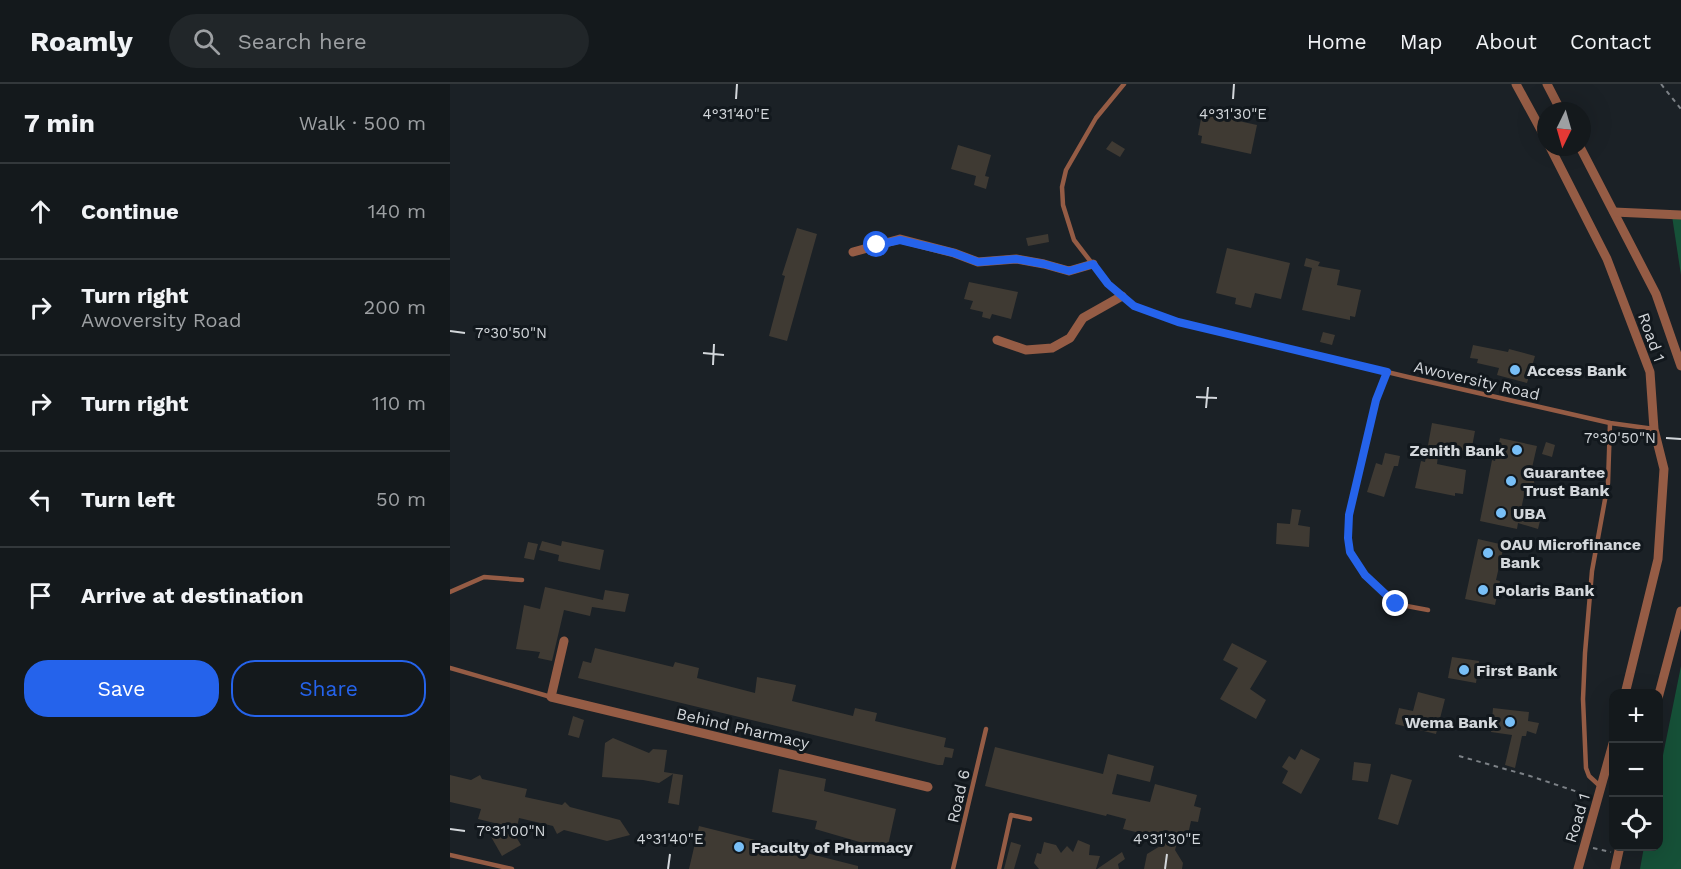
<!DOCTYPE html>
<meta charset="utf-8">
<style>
body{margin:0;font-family:"Work Sans",sans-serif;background:#212629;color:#f1f3f6}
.controls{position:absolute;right:18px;bottom:18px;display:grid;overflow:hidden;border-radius:12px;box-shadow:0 6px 24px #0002}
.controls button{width:54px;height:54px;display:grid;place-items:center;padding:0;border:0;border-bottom:2px solid #33383b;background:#14191c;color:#f1f3f6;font:30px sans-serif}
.compass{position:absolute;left:1087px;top:18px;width:54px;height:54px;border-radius:50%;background:#14191c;box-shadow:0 6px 24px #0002;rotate:185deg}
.stop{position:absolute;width:18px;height:18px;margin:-14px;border:4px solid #2563eb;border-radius:50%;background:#fff}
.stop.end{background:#2563eb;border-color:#fff;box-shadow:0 2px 6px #0008}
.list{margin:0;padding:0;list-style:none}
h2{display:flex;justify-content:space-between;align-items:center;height:78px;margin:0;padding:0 24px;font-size:26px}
h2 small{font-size:20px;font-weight:400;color:#9da0a3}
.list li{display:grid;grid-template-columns:39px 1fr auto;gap:18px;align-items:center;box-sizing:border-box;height:96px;padding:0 24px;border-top:2px solid #33383b}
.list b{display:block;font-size:22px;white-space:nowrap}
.list p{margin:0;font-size:20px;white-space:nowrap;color:#9da0a3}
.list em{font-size:20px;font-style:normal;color:#9da0a3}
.actions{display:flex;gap:12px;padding:18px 24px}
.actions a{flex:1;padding:14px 0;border:2px solid #2563eb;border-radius:24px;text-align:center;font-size:21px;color:#2563eb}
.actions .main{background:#2563eb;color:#fff}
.icon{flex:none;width:33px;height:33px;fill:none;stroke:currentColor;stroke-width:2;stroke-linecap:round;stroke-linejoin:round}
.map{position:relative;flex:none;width:1231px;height:785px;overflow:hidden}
header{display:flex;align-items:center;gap:36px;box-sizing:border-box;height:84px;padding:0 30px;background:#14191c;border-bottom:2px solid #33383b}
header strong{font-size:28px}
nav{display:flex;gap:33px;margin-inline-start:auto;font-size:21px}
.search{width:420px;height:54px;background:#212629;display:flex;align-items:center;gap:15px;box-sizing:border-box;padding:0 21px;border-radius:33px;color:#9da0a3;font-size:22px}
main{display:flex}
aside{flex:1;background:#14191c}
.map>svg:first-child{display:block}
.green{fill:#165138}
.building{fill:#3f3a33}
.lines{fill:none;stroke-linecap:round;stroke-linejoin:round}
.path{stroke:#7c8186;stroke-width:2;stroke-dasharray:4.5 4.5;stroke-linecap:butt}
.service{stroke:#955c45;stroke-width:4.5}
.minor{stroke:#955c45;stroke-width:9}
.route{stroke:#2563eb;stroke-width:8}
.ticks{fill:none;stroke:#d3d7db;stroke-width:2}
.poi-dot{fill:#78bff7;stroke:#12181d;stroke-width:2}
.labels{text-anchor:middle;stroke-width:6;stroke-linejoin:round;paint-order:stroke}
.street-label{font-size:16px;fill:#d3d7db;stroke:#12181d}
.poi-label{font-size:16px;font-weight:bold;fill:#d3d7db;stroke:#12181d;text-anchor:start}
.ticks-label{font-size:15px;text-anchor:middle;fill:#d3d7db;stroke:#12181d;stroke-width:6;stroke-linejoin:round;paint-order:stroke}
</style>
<header>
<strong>Roamly</strong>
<div class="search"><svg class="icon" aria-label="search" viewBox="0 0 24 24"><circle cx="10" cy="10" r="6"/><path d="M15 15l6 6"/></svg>Search here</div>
<nav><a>Home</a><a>Map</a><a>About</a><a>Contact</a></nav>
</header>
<main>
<aside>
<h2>7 min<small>Walk · 500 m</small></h2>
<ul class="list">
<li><svg class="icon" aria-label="ahead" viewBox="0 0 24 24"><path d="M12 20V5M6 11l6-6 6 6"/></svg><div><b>Continue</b></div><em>140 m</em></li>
<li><svg class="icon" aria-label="right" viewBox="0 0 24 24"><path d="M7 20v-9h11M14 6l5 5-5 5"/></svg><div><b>Turn right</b><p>Awoversity Road</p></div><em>200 m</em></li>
<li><svg class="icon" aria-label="right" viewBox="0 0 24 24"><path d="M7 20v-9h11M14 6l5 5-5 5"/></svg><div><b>Turn right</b></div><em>110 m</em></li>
<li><svg class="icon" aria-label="left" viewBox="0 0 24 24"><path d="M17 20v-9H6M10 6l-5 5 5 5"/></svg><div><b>Turn left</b></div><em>50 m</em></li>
<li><svg class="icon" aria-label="arrive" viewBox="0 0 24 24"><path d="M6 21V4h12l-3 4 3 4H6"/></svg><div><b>Arrive at destination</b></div></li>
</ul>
<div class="actions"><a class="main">Save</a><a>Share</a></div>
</aside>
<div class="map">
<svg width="1231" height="785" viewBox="0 0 1231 785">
<rect width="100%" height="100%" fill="#1b2126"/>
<g class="green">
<polygon points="1222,132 1231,133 1231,191"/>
<polygon points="1231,582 1231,785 1190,785 1194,763 1208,762 1209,691"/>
</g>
<g class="building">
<polygon points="757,30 807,41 801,70 751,59 752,52 748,51 751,35 756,36"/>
<polygon points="662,57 675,65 670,73 656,65"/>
<polygon points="508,61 541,71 535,92 539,93 536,105 524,101 526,92 501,85"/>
<polygon points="347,144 367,150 337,257 319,252 335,192 332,191"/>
<polygon points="598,150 599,158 578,162 576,154"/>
<polygon points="777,164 840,179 831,215 805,209 801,224 785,220 786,214 766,209"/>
<polygon points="856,174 870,178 868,182 890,186 887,201 911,206 905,233 900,232 900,236 852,226 862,184 854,182"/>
<polygon points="519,198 568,208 561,235 542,230 540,235 532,233 533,228 520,225 523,217 514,215"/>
<polygon points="873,248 885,251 882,261 870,258"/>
<polygon points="1023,261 1058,268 1059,265 1085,272 1077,299 1047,291 1049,284 1027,279 1028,275 1020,274"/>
<polygon points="982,339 1025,347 1021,368 989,363 987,380 1016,386 1013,410 1005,409 1005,412 965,404 971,377 975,378"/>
<polygon points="1050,354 1087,362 1081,388 1085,401 1080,412 1074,411 1070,431 1090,437 1088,445 1068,439 1067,445 1030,437 1042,376 1045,377"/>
<polygon points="1096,358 1105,361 1102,373 1092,370"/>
<polygon points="935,369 950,372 948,382 944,382 934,413 917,408 926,379 932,381"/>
<polygon points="842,425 851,426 848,441 860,443 859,463 826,460 827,439 840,440"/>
<polygon points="1028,455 1054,461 1046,496 1050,497 1045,521 1015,515"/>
<polygon points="92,457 111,462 112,457 154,466 150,486 108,477 109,471 89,466"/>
<polygon points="78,458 88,460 84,476 74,474"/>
<polygon points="95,503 153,516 155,506 179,510 175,528 142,523 140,532 114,526 102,577 88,574 90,568 66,565 74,521 90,525"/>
<polygon points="782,559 817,577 800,605 816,616 806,635 770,615 788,584 773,576"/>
<polygon points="145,564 223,583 225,578 249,584 247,594 305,609 307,593 346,601 342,617 403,632 405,624 427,629 425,637 496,654 494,663 504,665 502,674 495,673 493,681 488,681 128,594 133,577 141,579"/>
<polygon points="1002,573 1029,577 1026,599 998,594"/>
<polygon points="968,608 995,615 986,650 945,640 949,624 963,627"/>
<polygon points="1043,624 1079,628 1078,637 1089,639 1086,650 1077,647 1076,652 1072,652 1065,684 1055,681 1062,651 1041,648"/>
<polygon points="123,632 134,636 129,654 118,651"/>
<polygon points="163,654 199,669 203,665 217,666 214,688 233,691 229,721 218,719 223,690 209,699 193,696 152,693 155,659"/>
<polygon points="545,663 653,690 658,670 704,682 700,698 667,690 662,710 700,718 705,700 747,711 744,722 751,724 748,738 741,737 737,755 729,752 725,766 733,779 732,785 694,785 697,770 720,756 673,745 676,735 657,730 656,732 535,702"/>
<polygon points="851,665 870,675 851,710 832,699 838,687 832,683 839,672 845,676"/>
<polygon points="904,678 921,680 918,698 902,696"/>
<polygon points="329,685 376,695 374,707 446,725 437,766 365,745 367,737 322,728"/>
<polygon points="941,690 962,696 948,741 928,735"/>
<polygon points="0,691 21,696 30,691 32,695 77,705 75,713 112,721 115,718 120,723 170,736 180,751 157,757 114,746 107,750 103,742 69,734 65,751 71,761 52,772 40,751 65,744 28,735 31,725 0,718"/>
<polygon points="249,742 408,782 408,785 239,785"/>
<polygon points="628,756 640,761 639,771 650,772 646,785 589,785 584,779 587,769 591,770 594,758 606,761 611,769 617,762 623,768"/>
<polygon points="561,758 571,761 564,785 554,785"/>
<polygon points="672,768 675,775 668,780 669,785 647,785"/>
</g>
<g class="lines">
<g class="path">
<polyline points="1211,0 1231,25"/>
<polyline points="1009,672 1080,692 1140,712"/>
<polyline points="1143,764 1161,768"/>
</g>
<g class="service">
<polyline points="674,0 646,34 616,86 612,103 613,121 624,156 658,200 684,221 728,238 958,293 1160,339 1204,345"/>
<polyline points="937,288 926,316 899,431 900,468 915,491 946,520 978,526"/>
<polyline points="0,508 34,493 72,496"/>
<polyline points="0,584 101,613"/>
<polyline points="1151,703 1139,692 1136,684 1133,615 1135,569 1142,487 1158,399 1160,339"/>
<polyline points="0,771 62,785"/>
<polyline points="503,785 536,645"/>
<polyline points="549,785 561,731 580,735"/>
</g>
<g class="minor">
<polyline points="1066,0 1096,55"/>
<polyline points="1097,0 1111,27"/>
<polyline points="1100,63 1157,175 1200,288 1204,345 1214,385 1208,475 1175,610"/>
<polyline points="1130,63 1206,210 1231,282"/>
<polyline points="1164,128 1231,131"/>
<polyline points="403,168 450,155 504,169 528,178 566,175 594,180 619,187 643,180"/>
<polyline points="547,256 576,266 602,264 620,254 633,234 672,212"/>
<polyline points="114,557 101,613 478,703"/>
<polyline points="1208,614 1231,527"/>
<polyline points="1128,785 1164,656"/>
<polyline points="1165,785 1170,762"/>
</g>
</g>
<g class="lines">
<polyline class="route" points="427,161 450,156 504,169 528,178 566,175 594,180 619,187 643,180 658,200 684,222 728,238 937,288 926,316 899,431 898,454 900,468 915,491 946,520"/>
</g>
<path class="ticks" d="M 286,15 L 287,0M 783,15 L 784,0M 0,247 L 15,249M 253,269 L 274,271M 263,281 L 264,260M 746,313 L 767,314M 756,324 L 758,303M 1216,354 L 1231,355M 0,745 L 15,747M 218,785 L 220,770M 715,785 L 717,770"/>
<g class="poi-dot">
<circle cx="1065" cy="286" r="6"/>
<circle cx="1067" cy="366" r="6"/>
<circle cx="1061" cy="397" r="6"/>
<circle cx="1051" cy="429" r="6"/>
<circle cx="1038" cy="469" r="6"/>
<circle cx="1033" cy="506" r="6"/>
<circle cx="1014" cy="586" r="6"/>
<circle cx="1060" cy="638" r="6"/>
<circle cx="289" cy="763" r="6"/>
</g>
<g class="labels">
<g class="street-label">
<text transform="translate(1202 253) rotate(70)" y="6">Road 1</text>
<text transform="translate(1027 296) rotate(13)" y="6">Awoversity Road</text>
<text transform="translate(293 644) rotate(13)" y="6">Behind Pharmacy</text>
<text transform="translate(508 712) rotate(-77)" y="6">Road 6</text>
<text transform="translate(1127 734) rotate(-73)" y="6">Road 1</text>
</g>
<g class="poi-label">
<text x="1077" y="292">Access Bank</text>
<text x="1055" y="372" text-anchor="end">Zenith Bank</text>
<text x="1073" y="394">Guarantee<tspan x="1073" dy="18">Trust Bank</tspan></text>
<text x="1063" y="435">UBA</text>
<text x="1050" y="466">OAU Microfinance<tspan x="1050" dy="18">Bank</tspan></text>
<text x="1045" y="512">Polaris Bank</text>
<text x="1026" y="592">First Bank</text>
<text x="1048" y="644" text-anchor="end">Wema Bank</text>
<text x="301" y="769">Faculty of Pharmacy</text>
</g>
</g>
<g class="ticks-label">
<text x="286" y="35">4°31'40"E</text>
<text x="783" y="35">4°31'30"E</text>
<text x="61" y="254">7°30'50"N</text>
<text x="1170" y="359">7°30'50"N</text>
<text x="61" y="752">7°31'00"N</text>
<text x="220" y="760">4°31'40"E</text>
<text x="717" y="760">4°31'30"E</text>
</g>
</svg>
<div class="controls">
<button>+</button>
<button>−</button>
<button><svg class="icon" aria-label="locate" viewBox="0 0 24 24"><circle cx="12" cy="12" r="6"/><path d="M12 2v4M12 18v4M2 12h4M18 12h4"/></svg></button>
</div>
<svg class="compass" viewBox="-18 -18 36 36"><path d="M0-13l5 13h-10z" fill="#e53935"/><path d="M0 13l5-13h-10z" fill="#9da0a3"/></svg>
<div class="stop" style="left:427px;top:161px"></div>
<div class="stop end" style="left:946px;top:520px"></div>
</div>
</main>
